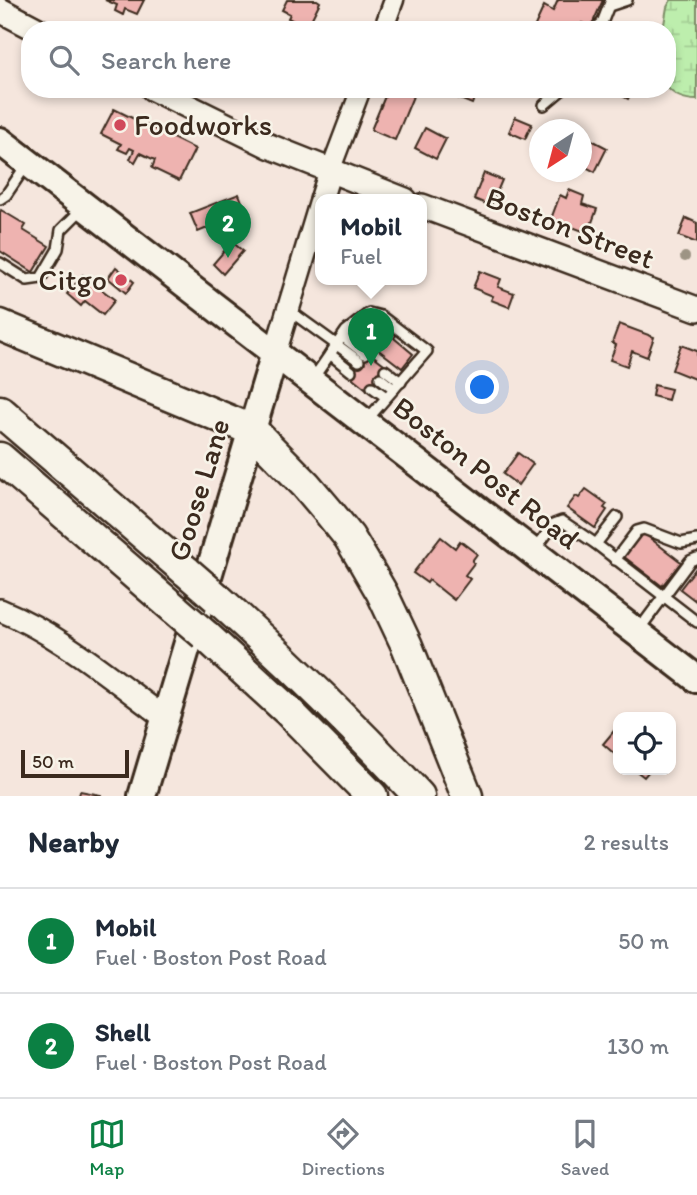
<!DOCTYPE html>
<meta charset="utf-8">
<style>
body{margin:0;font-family:Itim,sans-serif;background:#f6f6f7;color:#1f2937}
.controls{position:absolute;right:21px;bottom:21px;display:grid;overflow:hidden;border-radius:14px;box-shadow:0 4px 10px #0003}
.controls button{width:63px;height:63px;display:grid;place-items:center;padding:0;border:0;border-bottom:2px solid #e0e1e3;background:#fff;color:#1f2937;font:35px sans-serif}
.compass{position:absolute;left:529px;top:119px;width:63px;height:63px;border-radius:50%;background:#fff;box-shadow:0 4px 10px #0003;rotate:216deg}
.scale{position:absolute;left:21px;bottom:18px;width:108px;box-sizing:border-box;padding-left:7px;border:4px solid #3b2a1e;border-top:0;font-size:19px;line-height:24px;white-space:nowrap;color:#3b2a1e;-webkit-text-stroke:5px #f7f3e8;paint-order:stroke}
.you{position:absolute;left:483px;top:388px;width:24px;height:24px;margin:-18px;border:5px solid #fff;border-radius:50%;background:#1a73e8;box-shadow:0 0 0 10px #1a73e833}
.badge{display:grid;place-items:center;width:46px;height:46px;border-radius:50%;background:#0b8043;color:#fff;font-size:23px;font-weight:700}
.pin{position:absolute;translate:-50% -58px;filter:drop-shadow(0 2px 4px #0008)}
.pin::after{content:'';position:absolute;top:37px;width:24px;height:21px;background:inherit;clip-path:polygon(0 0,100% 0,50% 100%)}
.popup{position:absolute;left:315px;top:194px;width:112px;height:91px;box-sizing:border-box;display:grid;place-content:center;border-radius:14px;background:#fff;filter:drop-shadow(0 2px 5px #0005);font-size:23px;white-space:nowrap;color:#747a83}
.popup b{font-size:26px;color:#1f2937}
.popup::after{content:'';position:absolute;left:50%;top:100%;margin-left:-14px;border:14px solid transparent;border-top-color:#fff}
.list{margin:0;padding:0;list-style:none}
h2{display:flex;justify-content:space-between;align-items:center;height:91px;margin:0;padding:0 28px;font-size:30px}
h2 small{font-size:23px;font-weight:400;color:#747a83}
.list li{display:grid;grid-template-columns:46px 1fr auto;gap:21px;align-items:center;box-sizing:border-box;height:105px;padding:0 28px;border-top:2px solid #e0e1e3}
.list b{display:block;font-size:26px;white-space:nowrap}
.list p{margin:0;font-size:23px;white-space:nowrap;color:#747a83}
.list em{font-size:23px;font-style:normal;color:#747a83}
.icon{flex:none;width:38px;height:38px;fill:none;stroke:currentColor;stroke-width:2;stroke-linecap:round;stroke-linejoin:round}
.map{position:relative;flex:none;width:697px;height:796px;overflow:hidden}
.search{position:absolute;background:#fff;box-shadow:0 4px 10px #0003;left:21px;right:21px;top:21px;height:77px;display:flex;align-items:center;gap:18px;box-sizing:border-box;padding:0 24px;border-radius:28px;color:#747a83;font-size:26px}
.sheet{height:301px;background:#fff}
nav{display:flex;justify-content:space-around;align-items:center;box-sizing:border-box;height:98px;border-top:2px solid #e0e1e3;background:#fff;font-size:19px;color:#747a83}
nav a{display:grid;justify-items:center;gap:4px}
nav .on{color:#0b8043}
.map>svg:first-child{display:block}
.wetland{fill:url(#wetland-marsh);stroke:#7c8c66;stroke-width:2}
.building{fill:#eeb3b0;stroke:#3b2a1e;stroke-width:2}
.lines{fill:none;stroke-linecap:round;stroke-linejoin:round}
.service-casing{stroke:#3b2a1e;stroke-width:14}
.minor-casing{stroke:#3b2a1e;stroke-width:23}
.tertiary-casing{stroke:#3b2a1e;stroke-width:26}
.secondary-casing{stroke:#3b2a1e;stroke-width:28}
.primary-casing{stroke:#3b2a1e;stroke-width:32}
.motorway-casing{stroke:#3b2a1e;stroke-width:35}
.service{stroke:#f7f3e8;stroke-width:9}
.minor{stroke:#f7f3e8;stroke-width:18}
.tertiary{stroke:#f7f3e8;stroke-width:21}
.secondary{stroke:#f7f3e8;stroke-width:23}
.primary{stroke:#f7f3e8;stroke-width:26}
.motorway{stroke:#f7f3e8;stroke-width:30}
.motorway-bridge-casing{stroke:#3b2a1e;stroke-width:35;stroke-linecap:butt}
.motorway-bridge{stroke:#f7f3e8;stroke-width:30}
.tree{fill:#9d9484}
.poi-dot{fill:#d1495b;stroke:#f7f3e8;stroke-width:2.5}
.labels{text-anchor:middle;stroke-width:5;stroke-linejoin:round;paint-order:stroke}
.poi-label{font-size:30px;fill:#3b2a1e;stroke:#f7f3e8;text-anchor:start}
.street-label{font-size:30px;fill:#3b2a1e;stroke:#f7f3e8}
</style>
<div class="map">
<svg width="697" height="796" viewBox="0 0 697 796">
<defs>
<pattern id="wetland-marsh" width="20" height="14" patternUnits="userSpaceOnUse" patternTransform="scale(1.75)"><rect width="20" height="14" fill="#bdeead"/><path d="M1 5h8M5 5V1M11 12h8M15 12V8" fill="none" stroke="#a3cc94"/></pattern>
</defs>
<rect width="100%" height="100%" fill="#f5e6dd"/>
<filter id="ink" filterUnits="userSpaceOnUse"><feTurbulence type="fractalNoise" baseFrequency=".0143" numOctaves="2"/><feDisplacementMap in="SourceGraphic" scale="14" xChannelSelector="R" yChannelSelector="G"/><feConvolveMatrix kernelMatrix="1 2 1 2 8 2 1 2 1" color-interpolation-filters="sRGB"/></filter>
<g filter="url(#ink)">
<path class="wetland" d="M 671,0 L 697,0 L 697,100 C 685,100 675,97 667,87 L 667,30 L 663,30 L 667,7 Z"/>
<g class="building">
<polygon points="105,0 144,0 137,14 125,9 123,15 115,11 117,5"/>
<polygon points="287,0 317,0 320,2 307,28 288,18 290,14 282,10"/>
<polygon points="558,0 603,0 591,27 582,23 579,30 533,30 544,6 553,11"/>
<polygon points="388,89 399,91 400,89 416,89 395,140 371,130"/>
<polygon points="452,89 478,89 472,104 450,95"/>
<polygon points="609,89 633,89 628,99"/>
<polygon points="114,109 195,149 179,181 152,168 155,160 140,153 135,162 130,159 134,150 130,148 127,153 118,149 121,144 101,134"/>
<polygon points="515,117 532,124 525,139 509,132"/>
<polygon points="425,128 446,139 436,159 415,148"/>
<polygon points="586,137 607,148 595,172 582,165 582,146"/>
<polygon points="484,173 502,180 491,206 474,199"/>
<polygon points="569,190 584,196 582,204 597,209 588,233 551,219 560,195 566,198"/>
<polygon points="239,194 246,212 233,218 232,215 209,225 210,227 198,232 190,213"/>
<polygon points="1,210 26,225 23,230 49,246 33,272 0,251 0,212"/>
<polygon points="686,218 697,223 697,243 679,236"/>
<polygon points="232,242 243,251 223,274 213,264"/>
<polygon points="116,267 134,282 126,293 108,278"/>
<polygon points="480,271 501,279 498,287 514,293 509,307 491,300 493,296 473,288"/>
<polygon points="83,275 115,300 103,315 85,301 81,306 67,294"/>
<polygon points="619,324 654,337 647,357 632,351 627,366 610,360 616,345 612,343"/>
<polygon points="379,326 384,326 396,335 394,338 413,354 402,368 372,345"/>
<polygon points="681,345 697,351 697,380 672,370"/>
<polygon points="367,351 388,367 369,391 349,375"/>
<polygon points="654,385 671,389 668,400 652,396"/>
<polygon points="518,453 533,464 518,485 503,474"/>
<polygon points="586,489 607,504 604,508 607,510 595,528 567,508 576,496 579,498"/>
<polygon points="642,532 681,562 662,586 623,556"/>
<polygon points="441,537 455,548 460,541 477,554 472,561 474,563 465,575 470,579 454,600 429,580 427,583 413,573"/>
<polygon points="697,567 697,602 680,589"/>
<polygon points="618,726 618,757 603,744"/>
<polygon points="635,770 650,770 644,777"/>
<polygon points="80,791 101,795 101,796 79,796"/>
</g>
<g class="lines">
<defs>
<g id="service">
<polyline points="609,6 627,0"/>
<polyline points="593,30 602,23 611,0"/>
<polyline points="544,105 563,89"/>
<polyline points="0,199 6,195 27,164"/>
<polyline points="0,263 27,280 41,278 58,249 61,230 82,209"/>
<polyline points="290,311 359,361"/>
<polyline points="343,337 365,354"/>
<polyline points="330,354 351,371"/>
<polyline points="385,370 401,382"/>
<polyline points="380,378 394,389"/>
<polyline points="312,380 346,331 369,313 381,316 427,351 366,421"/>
<polyline points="372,387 386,397"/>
<polyline points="596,544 617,517"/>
<polyline points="534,551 554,524 562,521 596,544 697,622"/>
<polyline points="615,560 637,531 644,529 681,543 697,540"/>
<polyline points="638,631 690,561 697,558"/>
</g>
<g id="minor">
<polyline points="383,30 394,0"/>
<polyline points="330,171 361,89"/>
</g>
<g id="tertiary">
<polyline points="321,200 330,171"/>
<polyline points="275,353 320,204"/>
<path d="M 0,610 C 61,635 112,679 165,718"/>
</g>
<g id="secondary">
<polyline points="0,10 38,30"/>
<polyline points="153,89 269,146 405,200"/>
<polyline points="422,206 697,309"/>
</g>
<g id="primary">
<polyline points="0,141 697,679"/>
<polyline points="142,796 275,353"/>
</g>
<g id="motorway">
<polyline points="0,325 252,430 306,485 328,511 349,537 364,562 382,593 407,646 467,796"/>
<polyline points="0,411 187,572"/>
<polyline points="0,458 176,610"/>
<path d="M 217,598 C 287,661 355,727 419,796"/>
<polyline points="205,635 287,710 372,796"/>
</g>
</defs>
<use href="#service" class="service-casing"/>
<use href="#minor" class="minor-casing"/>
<use href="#tertiary" class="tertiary-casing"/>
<use href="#secondary" class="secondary-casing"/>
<use href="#primary" class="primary-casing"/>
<use href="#motorway" class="motorway-casing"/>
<use href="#service" class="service"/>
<use href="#minor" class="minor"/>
<use href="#tertiary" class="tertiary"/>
<use href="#secondary" class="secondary"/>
<use href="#primary" class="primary"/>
<use href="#motorway" class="motorway"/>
<defs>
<g id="motorway-bridge">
<polyline points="187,572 217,598"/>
<polyline points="176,610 205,635"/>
</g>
</defs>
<use href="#motorway-bridge" class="motorway-bridge-casing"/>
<use href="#motorway-bridge" class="motorway-bridge"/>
</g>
<circle class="tree" cx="685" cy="257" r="5"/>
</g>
<g class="poi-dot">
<circle cx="120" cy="125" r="7"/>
<circle cx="121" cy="280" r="7"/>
</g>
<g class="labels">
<g class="poi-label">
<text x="134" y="135">Foodworks</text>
<text x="107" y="290" text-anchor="end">Citgo</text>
</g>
<g class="street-label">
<text transform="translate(570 228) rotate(21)" y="10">Boston Street</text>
<text transform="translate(486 473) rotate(38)" y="10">Boston Post Road</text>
<text transform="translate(199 490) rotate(-73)" y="10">Goose Lane</text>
</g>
</g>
</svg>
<div class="controls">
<button><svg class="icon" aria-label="locate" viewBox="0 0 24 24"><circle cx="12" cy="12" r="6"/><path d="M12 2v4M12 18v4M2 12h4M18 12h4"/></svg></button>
</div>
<svg class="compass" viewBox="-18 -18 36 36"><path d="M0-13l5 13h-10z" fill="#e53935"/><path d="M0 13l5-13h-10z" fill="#747a83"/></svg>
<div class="scale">50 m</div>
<div class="you"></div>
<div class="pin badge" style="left:371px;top:366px">1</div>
<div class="popup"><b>Mobil</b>Fuel</div>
<div class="pin badge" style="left:228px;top:258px">2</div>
<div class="search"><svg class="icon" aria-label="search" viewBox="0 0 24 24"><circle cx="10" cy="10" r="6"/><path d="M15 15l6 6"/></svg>Search here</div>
</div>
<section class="sheet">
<h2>Nearby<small>2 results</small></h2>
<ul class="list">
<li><span class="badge">1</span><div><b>Mobil</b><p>Fuel · Boston Post Road</p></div><em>50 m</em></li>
<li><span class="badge">2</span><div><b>Shell</b><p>Fuel · Boston Post Road</p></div><em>130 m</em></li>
</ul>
</section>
<nav>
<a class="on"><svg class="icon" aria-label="map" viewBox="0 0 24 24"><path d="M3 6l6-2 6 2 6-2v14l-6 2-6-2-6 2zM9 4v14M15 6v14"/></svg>Map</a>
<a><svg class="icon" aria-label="directions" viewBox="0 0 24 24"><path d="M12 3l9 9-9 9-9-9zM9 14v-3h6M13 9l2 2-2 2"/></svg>Directions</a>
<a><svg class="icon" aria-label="saved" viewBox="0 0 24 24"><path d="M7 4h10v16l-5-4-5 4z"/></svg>Saved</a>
</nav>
